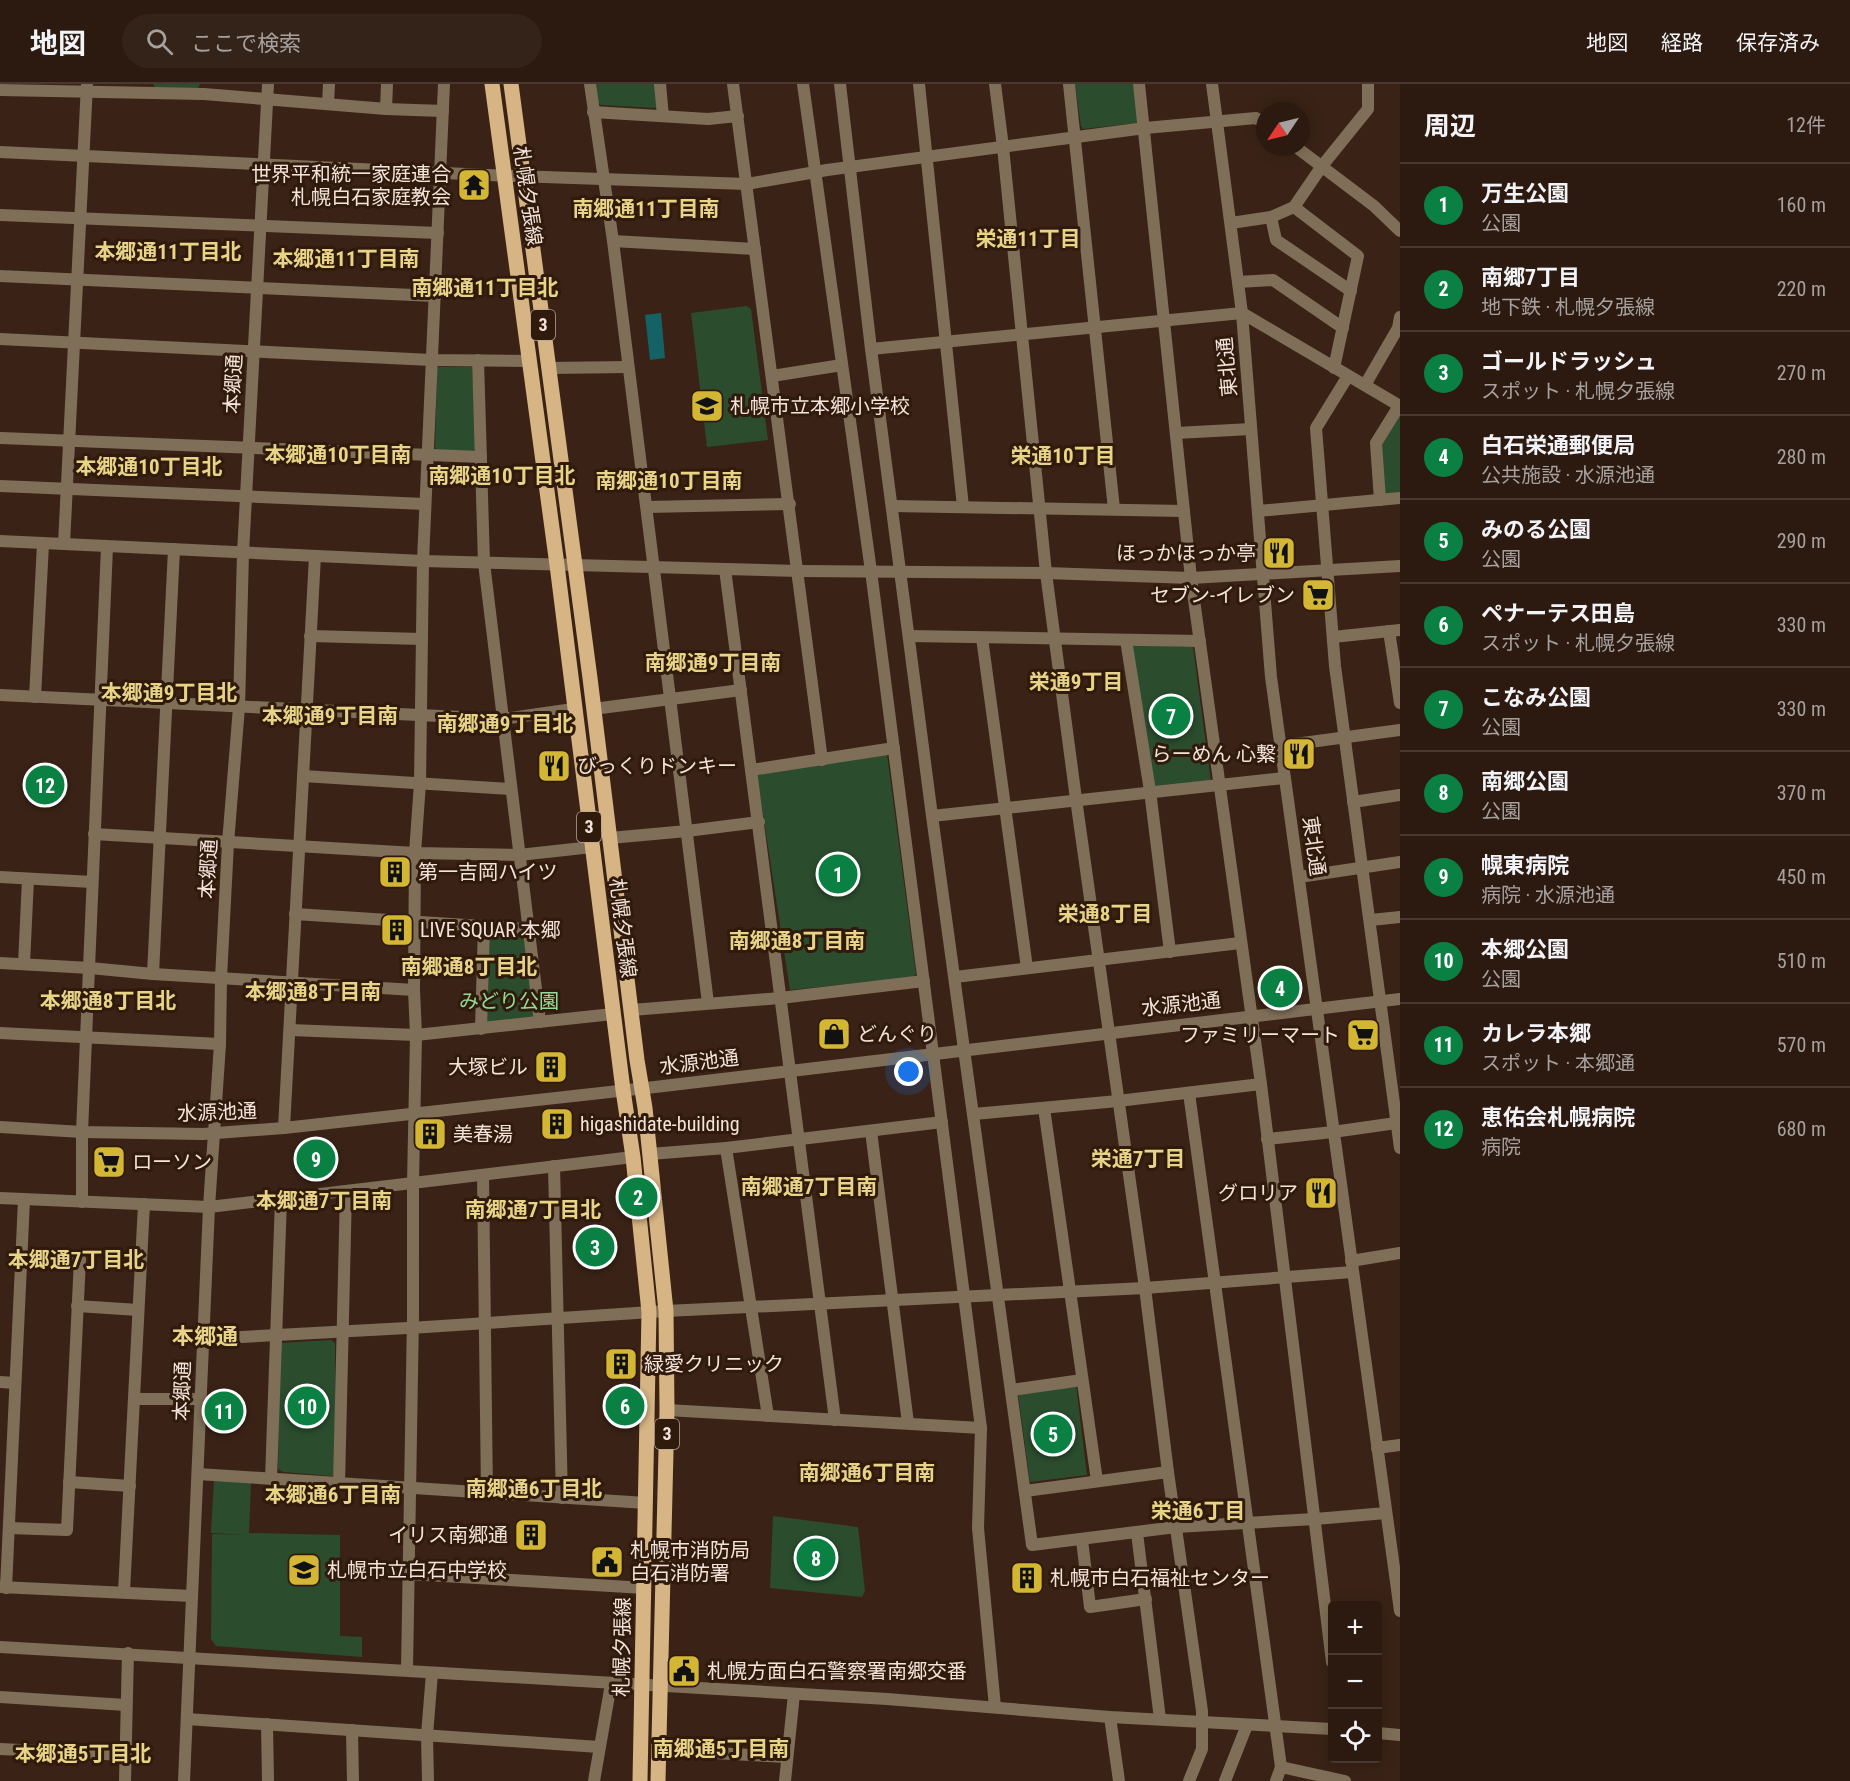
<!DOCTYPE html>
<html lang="ja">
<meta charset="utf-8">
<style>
body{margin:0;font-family:"Roboto Condensed","Noto Sans JP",sans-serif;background:#342319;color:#f1f3f6}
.controls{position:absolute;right:18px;bottom:18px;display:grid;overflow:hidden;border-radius:6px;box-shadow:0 3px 15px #0003}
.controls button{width:54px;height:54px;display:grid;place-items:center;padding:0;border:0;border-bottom:2px solid #483830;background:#2c1a10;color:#f1f3f6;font:30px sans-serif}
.compass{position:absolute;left:1256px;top:18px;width:54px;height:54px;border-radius:50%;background:#2c1a10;box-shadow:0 3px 15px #0003;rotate:235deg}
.you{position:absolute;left:909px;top:988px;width:21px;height:21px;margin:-15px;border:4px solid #fff;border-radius:50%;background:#1a73e8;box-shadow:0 0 0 9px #1a73e833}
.badge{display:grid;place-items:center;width:39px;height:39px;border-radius:50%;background:#0b8043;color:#fff;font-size:20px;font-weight:700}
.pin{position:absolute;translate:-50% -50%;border:3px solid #fff;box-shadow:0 2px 6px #0006}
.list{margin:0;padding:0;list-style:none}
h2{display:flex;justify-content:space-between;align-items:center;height:78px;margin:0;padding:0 24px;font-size:26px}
h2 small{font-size:20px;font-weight:400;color:#a6a19f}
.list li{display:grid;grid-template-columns:39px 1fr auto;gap:18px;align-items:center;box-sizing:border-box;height:84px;padding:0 24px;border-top:2px solid #483830}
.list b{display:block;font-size:22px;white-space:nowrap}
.list p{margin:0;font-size:20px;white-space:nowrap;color:#a6a19f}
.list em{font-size:20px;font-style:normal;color:#a6a19f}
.icon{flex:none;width:33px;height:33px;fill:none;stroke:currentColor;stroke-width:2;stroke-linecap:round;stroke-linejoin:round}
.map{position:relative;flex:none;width:1400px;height:1697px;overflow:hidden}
header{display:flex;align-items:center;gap:36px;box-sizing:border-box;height:84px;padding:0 30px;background:#2c1a10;border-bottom:2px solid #483830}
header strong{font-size:28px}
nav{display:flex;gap:33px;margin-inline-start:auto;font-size:21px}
.search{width:420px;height:54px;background:#342319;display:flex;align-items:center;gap:15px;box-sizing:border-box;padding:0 21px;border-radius:33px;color:#a6a19f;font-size:22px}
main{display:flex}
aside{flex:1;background:#2c1a10}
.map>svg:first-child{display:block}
.green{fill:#2b4d2e}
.water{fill:#146266}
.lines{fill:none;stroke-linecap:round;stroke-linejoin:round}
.minor{stroke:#7f6f58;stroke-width:12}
.major{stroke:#d6b483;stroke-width:15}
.labels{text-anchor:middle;stroke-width:6;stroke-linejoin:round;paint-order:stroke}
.shield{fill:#301a0c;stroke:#b8a79c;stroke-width:1.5}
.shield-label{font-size:18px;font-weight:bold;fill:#f3e3da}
.poi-label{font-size:20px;fill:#f3e3da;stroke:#301a0c;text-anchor:start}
.street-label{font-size:20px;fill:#f3e3da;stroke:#301a0c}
.park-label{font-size:20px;fill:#93dc98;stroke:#301a0c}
.neighbourhood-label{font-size:21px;font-weight:bold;fill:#e8d486;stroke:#301a0c}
.quarter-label{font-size:22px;font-weight:bold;fill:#e8d486;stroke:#301a0c}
</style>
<header>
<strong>地図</strong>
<div class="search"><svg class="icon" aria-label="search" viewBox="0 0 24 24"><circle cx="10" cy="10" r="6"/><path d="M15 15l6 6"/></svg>ここで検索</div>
<nav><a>地図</a><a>経路</a><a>保存済み</a></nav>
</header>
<main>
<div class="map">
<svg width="1400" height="1697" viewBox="0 0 1400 1697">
<rect width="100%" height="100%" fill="#3a2316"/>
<g class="green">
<polygon points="153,0 200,0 197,6 156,5"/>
<polygon points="596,0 655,0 658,22 655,24 601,21 598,18"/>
<polygon points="1075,0 1133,0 1138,36 1136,39 1083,45 1081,42"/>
<polygon points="746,222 751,225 768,356 707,363 691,229"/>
<polygon points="439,283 472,283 476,364 473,367 435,366 437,284"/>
<polygon points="1400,330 1400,410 1386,411 1384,408 1381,359"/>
<polygon points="1131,561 1193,563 1211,698 1156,703 1153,701"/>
<polygon points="887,670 916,890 913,893 790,906 757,691"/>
<polygon points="491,848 522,849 524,853 534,932 530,937 486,941 488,850"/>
<polygon points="331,1256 335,1259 336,1389 332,1392 283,1388 278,1385 280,1259"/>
<polygon points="1076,1301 1087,1391 1030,1398 1018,1310"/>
<polygon points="214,1395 251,1397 249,1449 340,1451 340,1552 362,1553 362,1573 216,1562 211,1555 212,1450 248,1451 211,1449"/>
<polygon points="773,1432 858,1443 865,1507 862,1513 770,1504"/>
</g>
<polygon class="water" points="661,229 665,274 650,276 645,231"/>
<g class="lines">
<g class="minor">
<polyline points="590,0 613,157 708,919"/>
<polyline points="660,0 663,32"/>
<polyline points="733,0 822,676"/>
<polyline points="803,0 871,487 981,1344 978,1444 995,1623"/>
<polyline points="840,0 871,265 932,732 1032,1461 1176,1443 1315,1435 1386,1429"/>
<polyline points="919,0 963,423"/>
<polyline points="995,0 1003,63 1046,489 1076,715 1145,1204 1168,1388 1202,1627 1202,1665 1189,1697"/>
<polyline points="1069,0 1114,425"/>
<polyline points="1139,0 1191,494 1261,1000 1332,1578"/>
<polyline points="1212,0 1242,229 1271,593 1400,1527"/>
<polyline points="0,6 204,10 386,25 443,27"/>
<polyline points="328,20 329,0"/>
<polyline points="386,25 387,0"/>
<polyline points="593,28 708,35 738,32"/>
<polyline points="1296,63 1374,122 1400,147"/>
<polyline points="0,68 487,91 747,100 827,86 1145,44 1256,34 1265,40"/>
<polyline points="1294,123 1322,82 1368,25 1368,0"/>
<polyline points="0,131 438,149"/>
<polyline points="1271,133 1276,156 1351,207"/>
<polyline points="1231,139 1271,133 1294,123 1358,172 1334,284"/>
<polyline points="613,157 755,165"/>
<polyline points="0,192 435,212"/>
<polyline points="1238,198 1273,196 1343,244"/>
<polyline points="0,255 431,276 530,277"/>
<polyline points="871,265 1242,229 1400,322"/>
<polyline points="478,276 484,479 540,938"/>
<polyline points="549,284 628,283"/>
<polyline points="772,292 842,281"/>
<polyline points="1348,292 1316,344 1335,582 1400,1064"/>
<polyline points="1365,301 1398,244 1400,233"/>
<polyline points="1176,349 1251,345"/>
<polyline points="0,354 481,373"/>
<polyline points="0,402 425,420"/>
<polyline points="1380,416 1376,359 1399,322"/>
<polyline points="892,422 1184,427"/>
<polyline points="647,423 790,420"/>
<polyline points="1258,427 1400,414"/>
<polyline points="0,457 423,477 799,487 1046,489 1191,494 1400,482"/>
<polyline points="64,460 87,0"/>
<path d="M 725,485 C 763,769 796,1053 835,1336"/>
<polyline points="1389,547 1400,619"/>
<polyline points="310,552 422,555"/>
<polyline points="909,552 1200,557"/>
<polyline points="1333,553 1400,546"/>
<polyline points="982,554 1027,884"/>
<polyline points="1126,556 1150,707 1170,868"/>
<polyline points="0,611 503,635 573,625"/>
<polyline points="35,613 43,460"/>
<polyline points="593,625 741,606"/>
<polyline points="1280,662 1400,646"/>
<polyline points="751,686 894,664"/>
<polyline points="303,692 511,705"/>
<polyline points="1353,718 1400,711"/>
<polyline points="932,732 1284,694"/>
<polyline points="94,750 415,769 519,771 592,763"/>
<polyline points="610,754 687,747 759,738"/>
<polyline points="0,793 92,798"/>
<polyline points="1299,793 1400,778"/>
<polyline points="295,830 528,845"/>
<polyline points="1371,836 1400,833"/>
<polyline points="0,879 90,884 153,890 414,906"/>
<polyline points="24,880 28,795"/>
<polyline points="153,890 174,465"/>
<polyline points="955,893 1240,859"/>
<polyline points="632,926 780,914 924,897"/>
<polyline points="481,945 484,842"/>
<polyline points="290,946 416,951 613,930"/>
<polyline points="0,949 220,960"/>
<polyline points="1189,1009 1281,1683 1276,1697"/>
<polyline points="1044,1024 1097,1397"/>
<polyline points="974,1030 1118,1017 1261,1000"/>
<polyline points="0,1043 82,1048 203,1050 284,1044 655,1003 1400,915"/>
<polyline points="284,1044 315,472"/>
<polyline points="871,1047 908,1339"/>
<polyline points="1267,1055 1333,1048 1396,1039"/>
<polyline points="726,1064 768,1332"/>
<polyline points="650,1070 726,1064 942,1038"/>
<polyline points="554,1082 562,1414"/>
<polyline points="483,1091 487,1410"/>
<polyline points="0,1114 209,1123 633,1073"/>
<polyline points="82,1118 82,1048 107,463"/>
<polyline points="1351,1177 1400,1169"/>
<polyline points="77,1222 138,1226"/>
<polyline points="204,1255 426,1243 666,1227 1145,1204 1352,1188"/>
<polyline points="0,1298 15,1299"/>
<polyline points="1012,1306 1082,1296"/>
<polyline points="134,1315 201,1315"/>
<polyline points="667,1326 981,1344"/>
<polyline points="1377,1364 1400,1361"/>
<polyline points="198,1390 646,1419"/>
<polyline points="271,1395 281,1115"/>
<polyline points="69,1398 130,1402"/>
<polyline points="339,1400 346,1107"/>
<polyline points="1025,1407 1168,1388"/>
<polyline points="9,1444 67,1446 80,1175 21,1173"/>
<polyline points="1137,1449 1160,1635"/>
<polyline points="1082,1456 1090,1523 1146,1515"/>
<polyline points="409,1490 645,1504"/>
<polyline points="0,1503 192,1512"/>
<polyline points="6,1504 24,1116"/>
<polyline points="124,1508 144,1120"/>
<polyline points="0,1563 887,1615 1110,1633 1332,1645"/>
<polyline points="407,1586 413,1232 413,1099 416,951 414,906 415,769 420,699 423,477 444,0"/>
<polyline points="0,1613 126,1621"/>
<polyline points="1110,1633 1119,1697"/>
<polyline points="187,1635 599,1663"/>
<polyline points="267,1640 268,1697"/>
<polyline points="352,1646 353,1697"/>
<polyline points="1378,1649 1400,1651"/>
<polyline points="0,1665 125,1671"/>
<polyline points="659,1666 787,1673"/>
<polyline points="1281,1683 1345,1697"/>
<polyline points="125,1697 128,1569"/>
<polyline points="184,1697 209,1123 220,960 221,894 228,759 239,623 243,469 268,0"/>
<polyline points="428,1697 427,1651 432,1589"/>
<polyline points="594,1697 611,1600"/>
<polyline points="785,1697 794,1610"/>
<polyline points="1225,1697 1247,1641"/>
</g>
<g class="major">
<polyline points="492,0 557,481 623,1006 633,1073 649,1228 640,1697"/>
<polyline points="511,0 590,594 637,976 645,1024 666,1227 667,1326 658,1697"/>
</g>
</g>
<defs>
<symbol id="temple-square" viewBox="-11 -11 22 22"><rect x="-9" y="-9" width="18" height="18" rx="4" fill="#d4b635" stroke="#301a0c"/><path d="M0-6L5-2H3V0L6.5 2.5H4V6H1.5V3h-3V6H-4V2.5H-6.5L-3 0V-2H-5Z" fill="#111"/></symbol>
<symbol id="school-square" viewBox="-11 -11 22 22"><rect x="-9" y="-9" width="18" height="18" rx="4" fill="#d4b635" stroke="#301a0c"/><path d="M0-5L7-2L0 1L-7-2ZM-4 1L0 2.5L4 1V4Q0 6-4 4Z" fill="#111"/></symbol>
<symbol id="restaurant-square" viewBox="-11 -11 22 22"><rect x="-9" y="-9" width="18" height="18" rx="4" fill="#d4b635" stroke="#301a0c"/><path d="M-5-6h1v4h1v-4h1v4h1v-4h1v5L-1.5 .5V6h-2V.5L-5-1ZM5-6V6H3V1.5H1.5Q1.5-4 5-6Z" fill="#111"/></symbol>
<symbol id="supermarket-square" viewBox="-11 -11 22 22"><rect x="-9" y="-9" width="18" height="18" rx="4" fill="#d4b635" stroke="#301a0c"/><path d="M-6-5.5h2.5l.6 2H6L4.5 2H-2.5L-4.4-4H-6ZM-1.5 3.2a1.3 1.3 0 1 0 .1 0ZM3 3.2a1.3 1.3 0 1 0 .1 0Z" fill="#111"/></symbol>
<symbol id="building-square" viewBox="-11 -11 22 22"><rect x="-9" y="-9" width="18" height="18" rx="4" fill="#d4b635" stroke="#301a0c"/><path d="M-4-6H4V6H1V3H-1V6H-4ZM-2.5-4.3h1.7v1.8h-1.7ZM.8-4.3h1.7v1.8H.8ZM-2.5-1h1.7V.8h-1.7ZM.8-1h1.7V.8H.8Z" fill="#111"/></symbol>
<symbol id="shop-square" viewBox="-11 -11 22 22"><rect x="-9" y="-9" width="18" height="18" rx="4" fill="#d4b635" stroke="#301a0c"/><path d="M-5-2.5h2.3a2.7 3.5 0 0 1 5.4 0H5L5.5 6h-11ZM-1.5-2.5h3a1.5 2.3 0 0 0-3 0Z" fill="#111"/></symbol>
<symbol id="civic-square" viewBox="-11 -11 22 22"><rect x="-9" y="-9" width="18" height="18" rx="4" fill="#d4b635" stroke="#301a0c"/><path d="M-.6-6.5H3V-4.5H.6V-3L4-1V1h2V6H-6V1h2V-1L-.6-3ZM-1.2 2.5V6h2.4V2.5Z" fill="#111"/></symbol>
</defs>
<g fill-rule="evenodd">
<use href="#temple-square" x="455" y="82" width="38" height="38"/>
<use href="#school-square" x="688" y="303" width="38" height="38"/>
<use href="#restaurant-square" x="1260" y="450" width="38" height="38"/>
<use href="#supermarket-square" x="1299" y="492" width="38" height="38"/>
<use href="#restaurant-square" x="1280" y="651" width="38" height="38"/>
<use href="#restaurant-square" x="535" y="663" width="38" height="38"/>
<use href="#building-square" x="376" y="769" width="38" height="38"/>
<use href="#building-square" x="378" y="827" width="38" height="38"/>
<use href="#shop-square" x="815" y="931" width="38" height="38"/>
<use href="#supermarket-square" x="1344" y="932" width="38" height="38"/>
<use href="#building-square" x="532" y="964" width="38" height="38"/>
<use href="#building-square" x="538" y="1021" width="38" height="38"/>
<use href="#building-square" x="411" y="1031" width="38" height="38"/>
<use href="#supermarket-square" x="90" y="1059" width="38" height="38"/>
<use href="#restaurant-square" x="1302" y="1090" width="38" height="38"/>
<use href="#building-square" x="602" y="1261" width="38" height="38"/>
<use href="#building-square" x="512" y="1432" width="38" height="38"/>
<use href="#civic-square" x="588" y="1459" width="38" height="38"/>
<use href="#school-square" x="285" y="1467" width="38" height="38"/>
<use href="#building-square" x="1008" y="1475" width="38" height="38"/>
<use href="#civic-square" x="665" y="1568" width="38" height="38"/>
</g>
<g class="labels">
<g class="shield">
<rect x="531" y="226" width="24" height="30" rx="4.5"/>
<rect x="577" y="728" width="24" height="30" rx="4.5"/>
<rect x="655" y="1335" width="24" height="30" rx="4.5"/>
</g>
<g class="shield-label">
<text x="543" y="247">3</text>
<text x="589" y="749">3</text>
<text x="667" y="1356">3</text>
</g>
<g class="poi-label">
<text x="451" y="97" text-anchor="end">世界平和統一家庭連合<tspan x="451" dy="23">札幌白石家庭教会</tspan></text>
<text x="730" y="329">札幌市立本郷小学校</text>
<text x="1256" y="476" text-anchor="end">ほっかほっか亭</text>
<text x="1295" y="518" text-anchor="end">セブン-イレブン</text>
<text x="1276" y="677" text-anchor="end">らーめん 心繋</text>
<text x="577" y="689">びっくりドンキー</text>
<text x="418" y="795">第一吉岡ハイツ</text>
<text x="420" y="853">LIVE SQUAR 本郷</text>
<text x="857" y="957">どんぐり</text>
<text x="1340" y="958" text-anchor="end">ファミリーマート</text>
<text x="528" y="990" text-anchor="end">大塚ビル</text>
<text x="580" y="1047">higashidate-building</text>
<text x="453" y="1057">美春湯</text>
<text x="132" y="1085">ローソン</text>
<text x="1298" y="1116" text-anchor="end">グロリア</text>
<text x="644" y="1287">緑愛クリニック</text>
<text x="508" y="1458" text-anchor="end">イリス南郷通</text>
<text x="630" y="1473">札幌市消防局<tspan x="630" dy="23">白石消防署</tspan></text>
<text x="327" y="1493">札幌市立白石中学校</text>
<text x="1050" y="1501">札幌市白石福祉センター</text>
<text x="707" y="1594">札幌方面白石警察署南郷交番</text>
</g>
<g class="street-label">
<text transform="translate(528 112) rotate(82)" y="7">札幌夕張線</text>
<text transform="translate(1227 283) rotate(-95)" y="7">東北通</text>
<text transform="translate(233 300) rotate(-87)" y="7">本郷通</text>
<text transform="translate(1314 762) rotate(82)" y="7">東北通</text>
<text transform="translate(208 785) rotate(-87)" y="7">本郷通</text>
<text transform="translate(623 844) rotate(83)" y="7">札幌夕張線</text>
<text transform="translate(1181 920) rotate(-6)" y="7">水源池通</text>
<text transform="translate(699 978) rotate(-7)" y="7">水源池通</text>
<text transform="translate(217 1028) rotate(-2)" y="7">水源池通</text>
<text transform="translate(182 1307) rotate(-88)" y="7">本郷通</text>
<text transform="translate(622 1563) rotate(-89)" y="7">札幌夕張線</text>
</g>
<g class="park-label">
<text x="509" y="924">みどり公園</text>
</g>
<g class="neighbourhood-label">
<text x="646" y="132">南郷通11丁目南</text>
<text x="1028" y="162">栄通11丁目</text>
<text x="168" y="175">本郷通11丁目北</text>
<text x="346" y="182">本郷通11丁目南</text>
<text x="485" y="211">南郷通11丁目北</text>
<text x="338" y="378">本郷通10丁目南</text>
<text x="1063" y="379">栄通10丁目</text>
<text x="149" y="390">本郷通10丁目北</text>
<text x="502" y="399">南郷通10丁目北</text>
<text x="669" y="404">南郷通10丁目南</text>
<text x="713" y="586">南郷通9丁目南</text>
<text x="1076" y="605">栄通9丁目</text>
<text x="169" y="616">本郷通9丁目北</text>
<text x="330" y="639">本郷通9丁目南</text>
<text x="505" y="647">南郷通9丁目北</text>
<text x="1105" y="837">栄通8丁目</text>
<text x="797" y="864">南郷通8丁目南</text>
<text x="469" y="890">南郷通8丁目北</text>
<text x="313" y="915">本郷通8丁目南</text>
<text x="108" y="924">本郷通8丁目北</text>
<text x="1138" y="1082">栄通7丁目</text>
<text x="809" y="1110">南郷通7丁目南</text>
<text x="324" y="1124">本郷通7丁目南</text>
<text x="533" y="1133">南郷通7丁目北</text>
<text x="76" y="1183">本郷通7丁目北</text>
<text x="867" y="1396">南郷通6丁目南</text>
<text x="534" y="1412">南郷通6丁目北</text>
<text x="333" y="1418">本郷通6丁目南</text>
<text x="1198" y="1434">栄通6丁目</text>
<text x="721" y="1672">南郷通5丁目南</text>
<text x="83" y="1677">本郷通5丁目北</text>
</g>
<g class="quarter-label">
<text x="205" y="1260">本郷通</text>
</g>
</g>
</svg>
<div class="controls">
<button>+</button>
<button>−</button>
<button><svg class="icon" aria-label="locate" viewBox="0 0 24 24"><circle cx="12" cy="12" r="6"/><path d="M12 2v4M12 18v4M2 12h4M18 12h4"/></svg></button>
</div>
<svg class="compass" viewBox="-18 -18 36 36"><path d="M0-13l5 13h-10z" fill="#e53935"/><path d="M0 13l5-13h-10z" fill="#a6a19f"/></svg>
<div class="you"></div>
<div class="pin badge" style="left:838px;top:790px">1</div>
<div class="pin badge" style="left:638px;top:1113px">2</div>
<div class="pin badge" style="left:595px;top:1163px">3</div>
<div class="pin badge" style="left:1280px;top:904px">4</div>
<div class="pin badge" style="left:1053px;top:1350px">5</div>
<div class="pin badge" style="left:625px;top:1322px">6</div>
<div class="pin badge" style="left:1171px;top:632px">7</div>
<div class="pin badge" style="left:816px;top:1474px">8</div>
<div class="pin badge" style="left:316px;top:1075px">9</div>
<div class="pin badge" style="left:307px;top:1322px">10</div>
<div class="pin badge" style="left:224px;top:1327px">11</div>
<div class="pin badge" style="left:45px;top:701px">12</div>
</div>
<aside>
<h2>周辺<small>12件</small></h2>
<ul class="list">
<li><span class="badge">1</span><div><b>万生公園</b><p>公園</p></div><em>160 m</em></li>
<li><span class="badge">2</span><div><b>南郷7丁目</b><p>地下鉄 · 札幌夕張線</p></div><em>220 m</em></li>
<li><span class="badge">3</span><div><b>ゴールドラッシュ</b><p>スポット · 札幌夕張線</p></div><em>270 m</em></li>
<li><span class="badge">4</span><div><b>白石栄通郵便局</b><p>公共施設 · 水源池通</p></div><em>280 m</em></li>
<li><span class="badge">5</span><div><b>みのる公園</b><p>公園</p></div><em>290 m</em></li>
<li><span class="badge">6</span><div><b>ペナーテス田島</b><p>スポット · 札幌夕張線</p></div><em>330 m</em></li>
<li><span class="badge">7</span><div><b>こなみ公園</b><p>公園</p></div><em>330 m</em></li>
<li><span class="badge">8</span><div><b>南郷公園</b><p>公園</p></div><em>370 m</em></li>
<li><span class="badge">9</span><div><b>幌東病院</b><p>病院 · 水源池通</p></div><em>450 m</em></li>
<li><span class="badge">10</span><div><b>本郷公園</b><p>公園</p></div><em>510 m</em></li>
<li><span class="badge">11</span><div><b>カレラ本郷</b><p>スポット · 本郷通</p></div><em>570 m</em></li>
<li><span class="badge">12</span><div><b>恵佑会札幌病院</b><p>病院</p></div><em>680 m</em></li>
</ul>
</aside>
</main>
